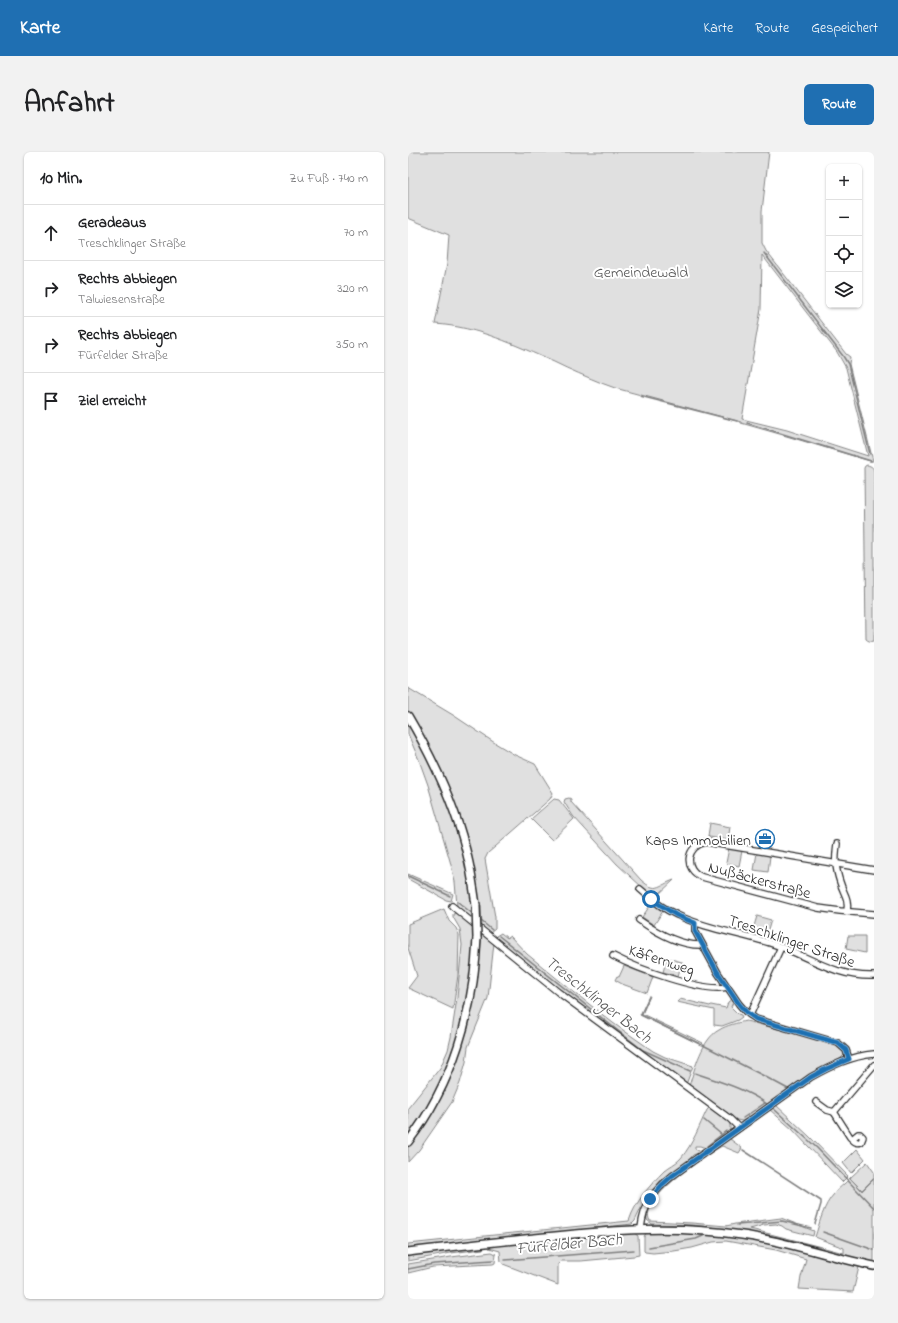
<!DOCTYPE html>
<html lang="de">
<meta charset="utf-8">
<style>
body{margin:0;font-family:"Indie Flower",sans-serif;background:#f2f2f2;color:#202124}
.controls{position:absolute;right:12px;top:12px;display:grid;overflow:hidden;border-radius:6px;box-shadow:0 1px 3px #0004}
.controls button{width:36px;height:36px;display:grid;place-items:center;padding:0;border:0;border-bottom:1px solid #e0e0e0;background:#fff;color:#202124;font:20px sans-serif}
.stop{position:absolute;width:12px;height:12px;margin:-9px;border:3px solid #1f6fb2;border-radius:50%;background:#fff}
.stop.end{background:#1f6fb2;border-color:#fff;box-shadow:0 1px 4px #0008}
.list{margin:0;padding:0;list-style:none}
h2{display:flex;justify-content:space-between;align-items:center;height:52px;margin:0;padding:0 16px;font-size:17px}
h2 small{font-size:13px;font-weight:400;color:#757577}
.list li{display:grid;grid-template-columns:26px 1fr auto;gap:12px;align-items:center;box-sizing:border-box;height:56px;padding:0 16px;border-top:1px solid #e0e0e0}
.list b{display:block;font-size:15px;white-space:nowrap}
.list p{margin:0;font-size:13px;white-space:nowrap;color:#757577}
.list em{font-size:13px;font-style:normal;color:#757577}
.icon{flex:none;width:22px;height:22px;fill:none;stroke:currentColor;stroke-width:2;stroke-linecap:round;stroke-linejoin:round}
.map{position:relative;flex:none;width:466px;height:1147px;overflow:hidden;border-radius:6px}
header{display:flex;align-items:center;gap:24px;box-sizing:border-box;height:56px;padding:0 20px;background:#1f6fb2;color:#fff}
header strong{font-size:19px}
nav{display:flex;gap:22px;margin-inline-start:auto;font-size:14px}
.intro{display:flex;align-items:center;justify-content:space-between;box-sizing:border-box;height:96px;padding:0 24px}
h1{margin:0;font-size:28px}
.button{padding:10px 18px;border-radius:6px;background:#1f6fb2;color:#fff;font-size:14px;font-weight:700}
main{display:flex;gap:24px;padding:0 24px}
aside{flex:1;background:#fff;border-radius:6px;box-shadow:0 1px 3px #0004}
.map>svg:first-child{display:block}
.green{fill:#e0e0e0;stroke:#868686;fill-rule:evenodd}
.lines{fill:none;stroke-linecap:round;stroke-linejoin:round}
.stream{stroke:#7e7e7e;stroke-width:1.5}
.minor-casing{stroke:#2b2b2b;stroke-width:8}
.major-casing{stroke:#2b2b2b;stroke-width:10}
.minor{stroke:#fff;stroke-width:5.5}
.major{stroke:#fff;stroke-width:7}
.major-bridge-casing{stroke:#2b2b2b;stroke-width:10;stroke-linecap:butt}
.major-bridge{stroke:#fff;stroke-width:7}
.route{stroke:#1f6fb2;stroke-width:5}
.labels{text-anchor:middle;stroke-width:4;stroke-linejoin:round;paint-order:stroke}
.park-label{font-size:16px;fill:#585858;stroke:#fff}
.poi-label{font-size:16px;fill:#2b2b2b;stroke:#fff;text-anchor:end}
.street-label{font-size:16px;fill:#2b2b2b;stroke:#fff}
.water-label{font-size:17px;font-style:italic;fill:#5c5c5c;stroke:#fff}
</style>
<header>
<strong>Karte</strong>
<nav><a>Karte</a><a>Route</a><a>Gespeichert</a></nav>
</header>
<div class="intro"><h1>Anfahrt</h1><a class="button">Route</a></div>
<main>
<aside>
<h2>10 Min.<small>Zu Fuß · 740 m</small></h2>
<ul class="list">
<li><svg class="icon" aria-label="ahead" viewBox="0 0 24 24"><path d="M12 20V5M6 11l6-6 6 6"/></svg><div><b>Geradeaus</b><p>Treschklinger Straße</p></div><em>70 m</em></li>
<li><svg class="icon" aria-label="right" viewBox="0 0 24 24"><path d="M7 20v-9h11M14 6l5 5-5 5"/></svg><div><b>Rechts abbiegen</b><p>Talwiesenstraße</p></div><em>320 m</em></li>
<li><svg class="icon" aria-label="right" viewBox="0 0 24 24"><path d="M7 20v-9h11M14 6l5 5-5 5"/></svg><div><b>Rechts abbiegen</b><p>Fürfelder Straße</p></div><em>350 m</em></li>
<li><svg class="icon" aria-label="arrive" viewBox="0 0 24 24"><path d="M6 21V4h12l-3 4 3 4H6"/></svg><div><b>Ziel erreicht</b></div></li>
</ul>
</aside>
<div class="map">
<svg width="466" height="1147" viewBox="0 0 466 1147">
<rect width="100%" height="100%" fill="#fff"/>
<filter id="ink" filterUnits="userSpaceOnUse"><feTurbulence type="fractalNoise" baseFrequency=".025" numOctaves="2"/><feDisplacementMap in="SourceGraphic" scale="8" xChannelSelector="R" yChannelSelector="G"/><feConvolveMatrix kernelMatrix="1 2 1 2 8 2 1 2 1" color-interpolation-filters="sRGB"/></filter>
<g filter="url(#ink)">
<g class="green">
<path d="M 0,0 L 361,0 L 354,59 L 354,91 L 358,99 L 438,202 L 442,205 L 441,212 L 465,309 L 462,309 L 375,283 L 333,271 L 333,270 L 207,236 L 196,232 C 179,225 162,218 146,210 C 107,193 71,175 27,172 L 39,112 L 41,83 L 0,66 ZM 354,103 L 429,200 L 438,216 L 460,304 L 379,278 L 334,267 L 353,157 Z"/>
<path d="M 459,313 C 464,314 466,316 466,321 L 466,489 C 463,490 460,489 458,487 L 456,316 L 457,314 Z"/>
<polygon points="0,536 45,563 87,591 107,603 127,612 145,641 142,647 87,695 80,701 77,707 87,765 87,777 82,781 80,781 74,776 73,753 71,753 69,735 63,703 55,677 11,577 0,558"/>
<path d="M 0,569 C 17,601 35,633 47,668 C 55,694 60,721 64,748 L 63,748 L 65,768 L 49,754 L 47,730 L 42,709 L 20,633 L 11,608 L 0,582 Z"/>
<path d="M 161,646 L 163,647 L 163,650 L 233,728 C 249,742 251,733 266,728 L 250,743 L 245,743 L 235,736 L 209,712 L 165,664 L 156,650 L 157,647 Z"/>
<polygon points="146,647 151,648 166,667 144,688 123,667"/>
<polygon points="302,671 322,675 320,688 301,685 300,684"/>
<polygon points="321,696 334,699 331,714 318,711"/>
<polygon points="349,701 362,704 360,720 346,718"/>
<polygon points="0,722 45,742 43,749 38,748 0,727"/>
<polygon points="244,751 255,759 246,773 234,765"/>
<polygon points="36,757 41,769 48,776 51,783 50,823 45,857 0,836 9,824 0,796 0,772"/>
<polygon points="49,761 65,774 65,784 66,784 64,819 53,876 40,913 33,929 19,957 0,985 0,956 32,916 40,898 43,885 49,846 54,793 52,777 45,765 45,762"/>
<polygon points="349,764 363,768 358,785 344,781"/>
<polygon points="74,781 86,791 80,846 60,895 58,910 52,931 44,950 11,998 0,1010 0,995 31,948 52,900 60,876 67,837"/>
<polygon points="93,781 99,786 102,784 119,802 152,829 205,871 245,899 257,905 285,914 279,930 278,931 172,855 88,788 88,784"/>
<polygon points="440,784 457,784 457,801 438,797"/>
<polygon points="259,806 274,810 270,824 255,820"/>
<polygon points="216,814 245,825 239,841 214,832 207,828 209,824 211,825"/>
<polygon points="241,844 242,844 234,862 295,891 293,893 232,863"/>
<polygon points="272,847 302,854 303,853 318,856 320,850 324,847 325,850 323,855 330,862 333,863 334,865 330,868 314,874 306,873 306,858 269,850"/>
<path d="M 338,869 L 426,891 L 435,898 L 436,903 L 432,907 L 402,923 L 340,966 L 334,969 L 329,968 L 281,934 C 287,916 294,887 311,878 C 319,873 329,871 338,869 Z"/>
<path d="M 367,952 L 402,985 L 440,1024 L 434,1030 L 384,977 L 362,958 L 322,987 L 334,996 L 331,1001 L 314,994 C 298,1003 229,1048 242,1069 L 284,1071 L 318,1074 L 327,1072 L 373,1066 L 406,1079 L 405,1084 L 378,1077 L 374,1074 L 368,1072 L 356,1073 L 342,1077 L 390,1089 L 436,1101 L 436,1096 L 407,1085 C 412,1070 415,1054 426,1042 C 430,1036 437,1032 442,1026 L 454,1039 L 466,1027 L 466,1111 L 341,1080 L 283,1073 L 244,1072 L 239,1068 C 236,1054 248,1042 256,1032 Z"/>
<path d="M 302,955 L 321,968 L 322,972 L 322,978 L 298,996 L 292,994 L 287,994 L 287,997 L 293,1000 L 285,1003 L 280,1009 L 252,1029 L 234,1054 L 227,1069 L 224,1072 L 0,1097 L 0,1092 L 221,1069 C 227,1050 242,1033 256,1019 C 261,1014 268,1012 273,1006 C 285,992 291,974 299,958 Z"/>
<polygon points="449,997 457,1007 443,1021 435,1011"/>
<polygon points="459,1010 466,1020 466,1026 454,1038 442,1026"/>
<polygon points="261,1080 316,1084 364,1091 466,1116 466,1119 451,1115 445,1140 391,1137 393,1125 398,1107 368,1098 318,1089 305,1090 284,1096 266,1099 245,1101 237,1100 236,1099 236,1085 238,1081"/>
<polygon points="226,1081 230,1084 231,1103 226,1104 173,1109 153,1109 150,1112 150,1133 95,1112 93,1110 92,1099 81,1096 82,1094"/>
<polygon points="74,1094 75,1097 43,1101 0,1109 0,1102"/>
<polygon points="84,1100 88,1102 87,1111 85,1112 25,1115 0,1121 0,1112 43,1105"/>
</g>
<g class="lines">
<g class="stream">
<polyline points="356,101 435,204 440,212 462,302"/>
<polyline points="232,244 329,269"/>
<polyline points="339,271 463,309"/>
<polyline points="0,724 42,744"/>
<polyline points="50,750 66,763"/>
<polyline points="72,768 84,778"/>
<polyline points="91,784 209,878 235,898 282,919"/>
<polyline points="241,845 233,863 294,893"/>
<polyline points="295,893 354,923 380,937"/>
<path d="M 287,921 C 313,930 338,937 359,952"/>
<polyline points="366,957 409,996 466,1056"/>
<polyline points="335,966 357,951"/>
<polyline points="296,968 314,983"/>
<polyline points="299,994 318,979"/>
<polyline points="335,998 413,1049 413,1052 407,1072"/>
<polyline points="329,1073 374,1069 403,1076"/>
<polyline points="415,1080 466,1098"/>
<polyline points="241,1095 288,1087 295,1084"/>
<polyline points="97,1108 226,1098"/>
<polyline points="0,1117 26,1112 85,1108"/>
</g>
<defs>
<g id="minor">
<path d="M 429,692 C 427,706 427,715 432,730 C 436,743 441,745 439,760"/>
<path d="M 466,718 L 298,690 C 278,694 275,717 294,725 L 410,756 L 432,759 L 466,762"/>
<path d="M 232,737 C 243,747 255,757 269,763 C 298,777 332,781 362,791 C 397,802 428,826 466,824"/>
<polyline points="44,754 150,840 322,967 331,976"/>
<path d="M 231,768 C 248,780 272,794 294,793"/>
<polyline points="287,771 287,779 310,821 331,852 338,860 348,867 430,891 438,898 441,907"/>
<path d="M 205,804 C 228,816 295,841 319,835"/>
<polyline points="342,863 373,795"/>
<polyline points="408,950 419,958 426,960 466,913"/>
<path d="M 426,960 L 442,985 C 445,988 448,992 453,990 L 455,985 L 452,982 L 450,982 L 444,987"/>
<path d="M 233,1076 C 236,1051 245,1040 264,1024 L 403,925 C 423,914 443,904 466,902"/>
</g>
<g id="major">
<path d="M 0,564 C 27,610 50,659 61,711 C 64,725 66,739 68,753"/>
<path d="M 0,990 C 45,932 66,859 69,786"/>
<path d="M 0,1100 C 39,1095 78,1091 117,1087 C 190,1079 260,1072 334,1083 C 379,1089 422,1105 466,1114"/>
</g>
</defs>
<use href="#minor" class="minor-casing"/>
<use href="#major" class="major-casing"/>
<use href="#minor" class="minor"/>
<use href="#major" class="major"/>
<defs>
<polyline id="major-bridge" points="68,753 69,786"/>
</defs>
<use href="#major-bridge" class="major-bridge-casing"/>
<use href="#major-bridge" class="major-bridge"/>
</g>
</g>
<g class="lines" filter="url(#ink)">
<polyline class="route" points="242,1047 255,1032 264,1024 403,925 418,917 441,907 438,898 430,891 348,867 338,860 331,852 310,821 287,779 287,771 268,763 243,747"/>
</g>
<defs>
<symbol id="office-ring" viewBox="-11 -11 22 22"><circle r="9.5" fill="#fff" stroke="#1f6fb2" stroke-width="1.5"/><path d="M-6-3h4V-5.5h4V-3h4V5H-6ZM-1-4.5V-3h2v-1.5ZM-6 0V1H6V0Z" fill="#1f6fb2"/></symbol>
</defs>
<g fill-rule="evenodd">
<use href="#office-ring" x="346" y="676" width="22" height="22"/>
</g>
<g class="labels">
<g class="park-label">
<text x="233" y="125">Gemeindewald</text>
</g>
<g class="poi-label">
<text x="343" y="693">Kaps Immobilien</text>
</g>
<g class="street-label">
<text transform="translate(352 727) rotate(15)" y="6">Nußäckerstraße</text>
<text transform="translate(384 788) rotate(19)" y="6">Treschklinger Straße</text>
<text transform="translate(254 807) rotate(18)" y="6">Käfernweg</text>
</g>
<g class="water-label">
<text transform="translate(191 847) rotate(38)" y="6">Treschklinger Bach</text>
<text transform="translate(161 1091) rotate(-5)" y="6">Fürfelder Bach</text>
</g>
</g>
</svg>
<div class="controls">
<button>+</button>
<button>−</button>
<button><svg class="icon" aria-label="locate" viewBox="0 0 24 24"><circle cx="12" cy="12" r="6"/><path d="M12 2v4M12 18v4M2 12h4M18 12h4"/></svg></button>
<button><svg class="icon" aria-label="layers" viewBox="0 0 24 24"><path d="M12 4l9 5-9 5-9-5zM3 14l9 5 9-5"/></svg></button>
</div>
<div class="stop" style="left:243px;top:747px"></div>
<div class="stop end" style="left:242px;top:1047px"></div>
</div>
</main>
